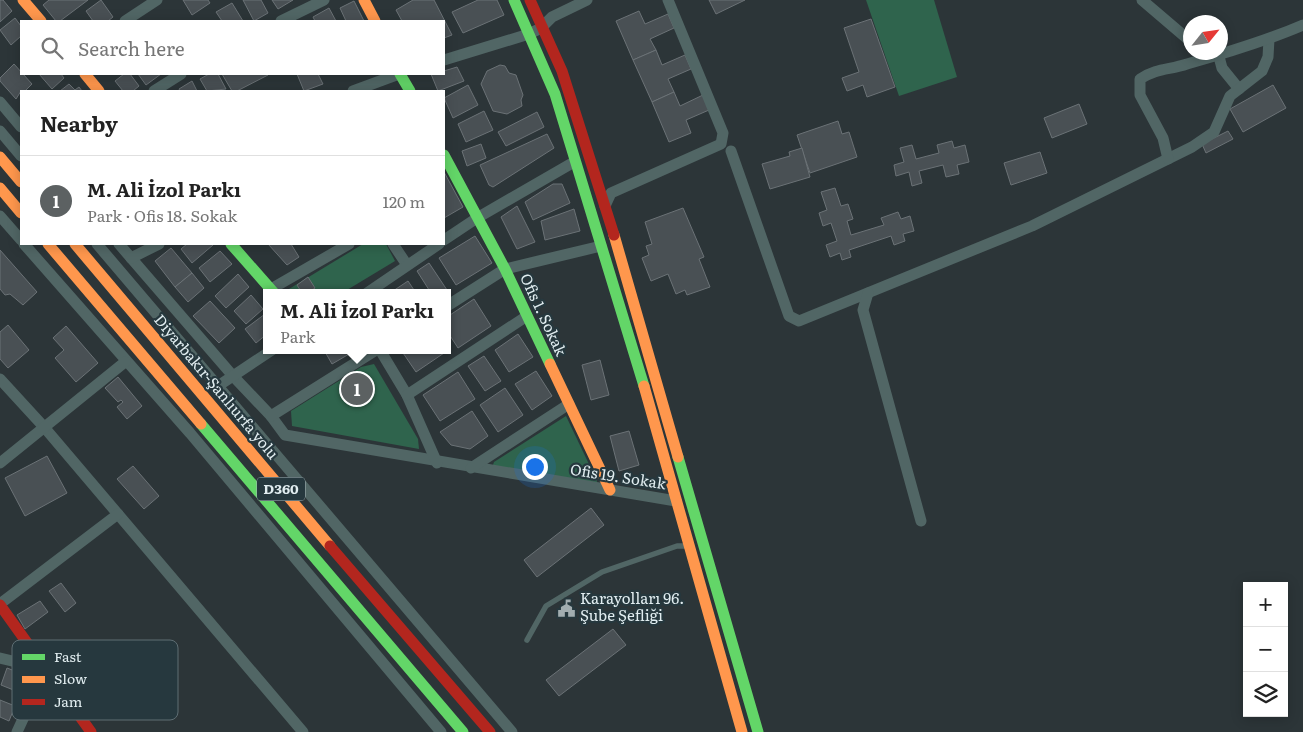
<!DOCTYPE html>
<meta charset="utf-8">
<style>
body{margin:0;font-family:Literata,serif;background:#f2f2f2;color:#222}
.controls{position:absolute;right:15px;bottom:15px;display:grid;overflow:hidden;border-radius:0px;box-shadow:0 2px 12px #0003}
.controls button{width:45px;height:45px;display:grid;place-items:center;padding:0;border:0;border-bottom:1px solid #e0e0e0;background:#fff;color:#222;font:25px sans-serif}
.compass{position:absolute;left:1183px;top:15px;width:45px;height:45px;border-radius:50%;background:#fff;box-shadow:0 2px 12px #0003;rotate:60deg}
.you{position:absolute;left:534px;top:466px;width:18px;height:18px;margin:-12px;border:4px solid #fff;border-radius:50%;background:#1a73e8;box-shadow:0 0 0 8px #1a73e833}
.badge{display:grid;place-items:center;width:32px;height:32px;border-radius:50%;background:#5c6162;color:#fff;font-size:16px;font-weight:700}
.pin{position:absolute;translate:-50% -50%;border:2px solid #fff;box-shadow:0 1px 5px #0006}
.popup{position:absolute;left:263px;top:289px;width:188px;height:65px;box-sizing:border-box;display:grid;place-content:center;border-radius:0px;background:#fff;filter:drop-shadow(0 1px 4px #0005);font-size:16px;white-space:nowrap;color:#767676}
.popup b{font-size:19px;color:#222}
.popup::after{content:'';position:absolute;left:50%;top:100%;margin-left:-10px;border:10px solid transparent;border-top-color:#fff}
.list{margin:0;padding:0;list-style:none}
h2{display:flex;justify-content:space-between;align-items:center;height:65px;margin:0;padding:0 20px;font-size:21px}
h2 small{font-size:16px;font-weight:400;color:#767676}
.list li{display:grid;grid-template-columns:32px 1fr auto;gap:15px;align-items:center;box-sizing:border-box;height:90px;padding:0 20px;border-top:1px solid #e0e0e0}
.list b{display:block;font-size:19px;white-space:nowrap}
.list p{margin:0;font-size:16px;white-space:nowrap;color:#767676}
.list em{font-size:16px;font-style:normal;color:#767676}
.icon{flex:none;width:28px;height:28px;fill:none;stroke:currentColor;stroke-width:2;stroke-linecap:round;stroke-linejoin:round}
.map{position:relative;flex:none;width:1303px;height:732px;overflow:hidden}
.search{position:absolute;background:#fff;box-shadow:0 2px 12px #0003;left:20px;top:20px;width:425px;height:55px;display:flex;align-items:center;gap:12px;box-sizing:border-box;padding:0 18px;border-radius:0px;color:#767676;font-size:19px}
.panel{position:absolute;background:#fff;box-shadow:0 2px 12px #0003;left:20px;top:90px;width:425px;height:155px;border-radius:0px}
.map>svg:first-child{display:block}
.green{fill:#2f644d}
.building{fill:#495054;stroke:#6b7276}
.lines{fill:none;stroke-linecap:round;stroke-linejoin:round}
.lane{stroke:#516665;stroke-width:5.5}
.street{stroke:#516665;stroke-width:11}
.fast{stroke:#63d668;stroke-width:11}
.slow{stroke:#ff974d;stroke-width:11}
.jam{stroke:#b3261e;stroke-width:11}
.labels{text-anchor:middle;stroke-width:4.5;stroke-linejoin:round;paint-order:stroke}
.shield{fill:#26383e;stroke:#a9b7bb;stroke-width:1}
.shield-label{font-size:14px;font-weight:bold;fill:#e1edf0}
.street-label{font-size:15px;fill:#e1edf0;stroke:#26383e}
.poi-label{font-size:15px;fill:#e1edf0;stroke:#26383e;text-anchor:start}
.key{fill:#26383e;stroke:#5e6e73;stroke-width:1}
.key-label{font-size:14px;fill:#e1edf0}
</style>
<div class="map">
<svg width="1303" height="732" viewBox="0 0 1303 732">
<rect width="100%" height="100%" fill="#2c3538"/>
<g class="green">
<polygon points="866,0 934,0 957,77 899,96"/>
<polygon points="363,244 386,244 395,261 342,293 284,292"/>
<polygon points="374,364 418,439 419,449 292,426 291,411 361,367"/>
<polygon points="566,416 597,481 596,485 492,468 494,462"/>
</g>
<g class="building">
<polygon points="0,0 3,0 12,11 0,22"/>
<polygon points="49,0 88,0 60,21 56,21 43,5"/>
<polygon points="101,0 113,17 108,21 93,21 86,11"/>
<polygon points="183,0 208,0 210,3 192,15"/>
<polygon points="243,0 261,0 268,13 254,21"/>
<polygon points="272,0 293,0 278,9"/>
<polygon points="413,0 434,0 452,35 444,38 444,21 402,21 396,10"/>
<polygon points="478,0 497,0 504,15 463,33 452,12"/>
<polygon points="709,0 745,0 716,14"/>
<polygon points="354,1 364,21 346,21 340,8"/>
<polygon points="232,3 243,21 222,21 216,12"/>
<polygon points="329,8 336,21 315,21 313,17"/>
<polygon points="639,11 645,24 668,14 674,28 650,39 656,50 633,60 616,21"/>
<polygon points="15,18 21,26 21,36 11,45 0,30"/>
<polygon points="871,19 895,87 867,97 863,85 847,91 842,78 859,72 844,28"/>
<polygon points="656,50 662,65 685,55 691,69 668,79 674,92 652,102 633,60"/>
<polygon points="14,64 32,84 25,91 21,91 16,99 0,81 0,78"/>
<polygon points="500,65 505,66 509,73 516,75 523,95 521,100 522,106 507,114 493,111 481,84 487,71"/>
<polygon points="457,67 464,81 438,91 431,74 444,74 444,71"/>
<polygon points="39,74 61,74 64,78 52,89"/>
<polygon points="124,74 130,74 139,86 133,91 123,91 115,81"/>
<polygon points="138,74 161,74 146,85"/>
<polygon points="209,74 218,74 226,89 207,91 200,79"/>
<polygon points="222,74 268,74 268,75 237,91 232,91"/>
<polygon points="297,74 318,74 323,84 304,91"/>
<polygon points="192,81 197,91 180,91 179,89"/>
<polygon points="69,84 75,90 79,87 82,91 60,91"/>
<polygon points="468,85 478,105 453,118 444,98"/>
<polygon points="1273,85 1286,108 1243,132 1230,109"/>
<polygon points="674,92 680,106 703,95 709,110 686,120 691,133 669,142 652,102"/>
<polygon points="1079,104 1087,124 1052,138 1044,118"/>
<polygon points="484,111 493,130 466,142 458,124"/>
<polygon points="537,112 544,127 506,146 498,132"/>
<polygon points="838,121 842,134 849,132 857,157 810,173 797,135"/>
<polygon points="1228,131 1233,139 1206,153 1202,144"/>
<polygon points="547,134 554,148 493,187 489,185 480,165"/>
<polygon points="952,141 954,148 965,145 969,162 957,165 959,174 946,177 943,165 919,171 922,183 912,186 909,172 896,176 894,165 904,162 900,148 912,145 916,159 939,153 937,145"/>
<polygon points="481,144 486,158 467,166 462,151"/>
<polygon points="802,148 810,177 770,189 762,164 790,156 789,152"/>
<polygon points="1040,152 1047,173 1011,185 1004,163"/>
<polygon points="444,172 463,207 444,218"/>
<polygon points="553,184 562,184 570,203 533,220 525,202"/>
<polygon points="835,188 841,206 848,204 853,219 847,221 851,235 884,225 881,218 898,212 901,219 910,216 914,231 903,234 905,241 894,245 891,236 849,250 851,257 842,260 840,253 830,257 826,245 837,241 831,223 823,226 819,213 827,210 821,192"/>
<polygon points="517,206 535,242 517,249 501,217"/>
<polygon points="683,208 704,257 699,259 710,287 687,295 685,290 676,294 668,274 651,281 642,258 649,255 646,246 652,244 645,222"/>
<polygon points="574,209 580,231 545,240 541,221"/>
<polygon points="475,236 492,263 456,285 439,258"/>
<polygon points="187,244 212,244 213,245 192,263 181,249"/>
<polygon points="268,244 291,244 299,257 287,265"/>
<polygon points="171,248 192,273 175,287 155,261"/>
<polygon points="0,250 37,292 23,305 10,294 5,295 0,289"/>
<polygon points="220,251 232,264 210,282 199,268"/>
<polygon points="429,263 447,290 442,293 431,293 417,271"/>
<polygon points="192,273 204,288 188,302 175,287"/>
<polygon points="238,274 249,287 226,308 215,296"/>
<polygon points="308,277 315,288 308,293 302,293 297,285"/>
<polygon points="408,281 416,293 390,293"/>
<polygon points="251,295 263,309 246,324 234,311"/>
<polygon points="474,299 491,326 458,348 447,331 447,317"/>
<polygon points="210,301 235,328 219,343 193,316"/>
<polygon points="265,314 267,317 267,334 256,343 245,329"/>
<polygon points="8,325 29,350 8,368 0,359 0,332"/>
<polygon points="66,326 98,363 76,382 55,358 64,350 53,338"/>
<polygon points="518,334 533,357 509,372 495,350"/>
<polygon points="324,350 356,350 332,364"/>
<polygon points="401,350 447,350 447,351 416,372"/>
<polygon points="484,356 501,381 485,391 468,366"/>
<polygon points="600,360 609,395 591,400 582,365"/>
<polygon points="536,371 552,396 532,410 515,384"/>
<polygon points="458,372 475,399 440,421 423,395"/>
<polygon points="118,377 142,406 127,419 117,407 123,402 121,400 118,402 105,388"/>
<polygon points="505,388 523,415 498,432 480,405"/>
<polygon points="472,411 488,436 470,449 451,445 440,432"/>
<polygon points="629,431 639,465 619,471 610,436"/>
<polygon points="47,456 67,493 25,516 5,478"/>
<polygon points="133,466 159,496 144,509 117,479"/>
<polygon points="591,508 604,525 537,577 524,560"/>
<polygon points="61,583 76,603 65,612 49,591"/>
<polygon points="40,601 48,612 25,629 17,615"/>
<polygon points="613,629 626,645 559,696 546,680"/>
<polygon points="7,668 28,676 21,693 1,685"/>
<polygon points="0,700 15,706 9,721 0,717"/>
</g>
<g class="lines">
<polyline class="lane" points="527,640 546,606 602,572 677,546 689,546"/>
<g class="street">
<polyline points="1142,0 1190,41"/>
<polyline points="125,21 157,0"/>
<polyline points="281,21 324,0"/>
<polyline points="1218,53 1222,68 1239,89"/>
<polyline points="444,60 529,34 541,28 552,17 587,0"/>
<polyline points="154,91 181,74"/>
<polyline points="353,91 399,74"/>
<polyline points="0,102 21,127"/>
<polyline points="0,131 21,156"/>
<polyline points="731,151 789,316 799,321 1032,226 1192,147 1214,132 1230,96 1262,71 1268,57 1269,39"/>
<path d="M 1168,159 L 1163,138 L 1140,95 L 1140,79 C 1157,68 1169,70 1187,64 C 1226,53 1266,41 1303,25"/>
<polyline points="605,206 611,193 721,144 723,133 668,0"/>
<polyline points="0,216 21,240"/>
<polyline points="444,240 477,218 574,162"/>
<polyline points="24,244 190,433 441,732"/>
<polyline points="97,244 512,732"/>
<polyline points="119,244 233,376 271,416 285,435 676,501"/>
<polyline points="393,244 407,265"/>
<polyline points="131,258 159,244"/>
<polyline points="271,289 349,244"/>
<polyline points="367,293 439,244"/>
<polyline points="868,293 863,310 921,521"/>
<polyline points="447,306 505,269 601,246"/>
<polyline points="380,350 407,395 437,463"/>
<polyline points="0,379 44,427 303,732"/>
<polyline points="218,386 272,350"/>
<polyline points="407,395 527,316"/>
<polyline points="271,416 376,350"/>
<polyline points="0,463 125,362"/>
<polyline points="471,468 569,404"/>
<polyline points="0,604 118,514"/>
<polyline points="0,658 46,669 17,732"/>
</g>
<g class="fast">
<polyline points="514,0 555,94 644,386"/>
<polyline points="400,74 410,91"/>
<polyline points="444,155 505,269 550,364"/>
<polyline points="231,244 274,293"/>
<polyline points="201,424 463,732"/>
<polyline points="678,457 758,732"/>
</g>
<g class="slow">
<polyline points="23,0 41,21"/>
<polyline points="364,0 375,21"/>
<polyline points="85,74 99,91"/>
<polyline points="0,157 21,182"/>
<polyline points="0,188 21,213"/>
<polyline points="614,235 678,457"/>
<polyline points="48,244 201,424"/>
<polyline points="75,244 330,546"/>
<polyline points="550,364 610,490"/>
<polyline points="644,386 742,732"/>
</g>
<g class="jam">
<polyline points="530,0 562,71 614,235"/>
<polyline points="330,546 490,732"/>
<polyline points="0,605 91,732"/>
</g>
</g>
<defs>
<symbol id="civic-bare" viewBox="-9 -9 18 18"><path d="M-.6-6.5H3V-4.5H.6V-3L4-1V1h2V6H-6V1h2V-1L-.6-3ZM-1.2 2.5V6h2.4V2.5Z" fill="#a2adb0" stroke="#26383e" stroke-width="2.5" paint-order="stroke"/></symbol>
</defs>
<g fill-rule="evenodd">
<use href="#civic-bare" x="554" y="596" width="25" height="25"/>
</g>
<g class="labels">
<rect class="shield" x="257" y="477.5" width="48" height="23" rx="4"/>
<g class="shield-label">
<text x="281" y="494">D360</text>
</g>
<g class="street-label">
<text transform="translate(543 315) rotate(65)" y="5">Ofis 1. Sokak</text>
<text transform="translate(216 387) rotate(50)" y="5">Diyarbakır-Şanlıurfa yolu</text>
<text transform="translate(618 477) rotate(9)" y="5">Ofis 19. Sokak</text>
</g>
<g class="poi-label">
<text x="580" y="604">Karayolları 96.<tspan x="580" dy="17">Şube Şefliği</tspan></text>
</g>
</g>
<rect x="12" y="640" width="166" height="80" rx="8" class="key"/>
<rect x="22" y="654" width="23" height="6" fill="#63d668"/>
<rect x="22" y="676" width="23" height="7" fill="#ff974d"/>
<rect x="22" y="699" width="23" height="6" fill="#b3261e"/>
<g class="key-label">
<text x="54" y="662">Fast</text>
<text x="54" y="684">Slow</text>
<text x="54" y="707">Jam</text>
</g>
</svg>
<div class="controls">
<button>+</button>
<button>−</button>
<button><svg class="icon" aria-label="layers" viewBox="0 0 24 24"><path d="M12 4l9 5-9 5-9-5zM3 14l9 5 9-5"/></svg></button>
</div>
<svg class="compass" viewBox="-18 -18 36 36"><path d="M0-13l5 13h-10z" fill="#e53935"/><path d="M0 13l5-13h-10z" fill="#767676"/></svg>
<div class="you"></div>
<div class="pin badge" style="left:357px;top:389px">1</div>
<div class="popup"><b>M. Ali İzol Parkı</b>Park</div>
<div class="search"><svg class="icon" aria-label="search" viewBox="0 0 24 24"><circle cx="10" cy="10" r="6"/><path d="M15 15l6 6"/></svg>Search here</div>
<section class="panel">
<h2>Nearby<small></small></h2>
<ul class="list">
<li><span class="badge">1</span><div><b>M. Ali İzol Parkı</b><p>Park · Ofis 18. Sokak</p></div><em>120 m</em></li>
</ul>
</section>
</div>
